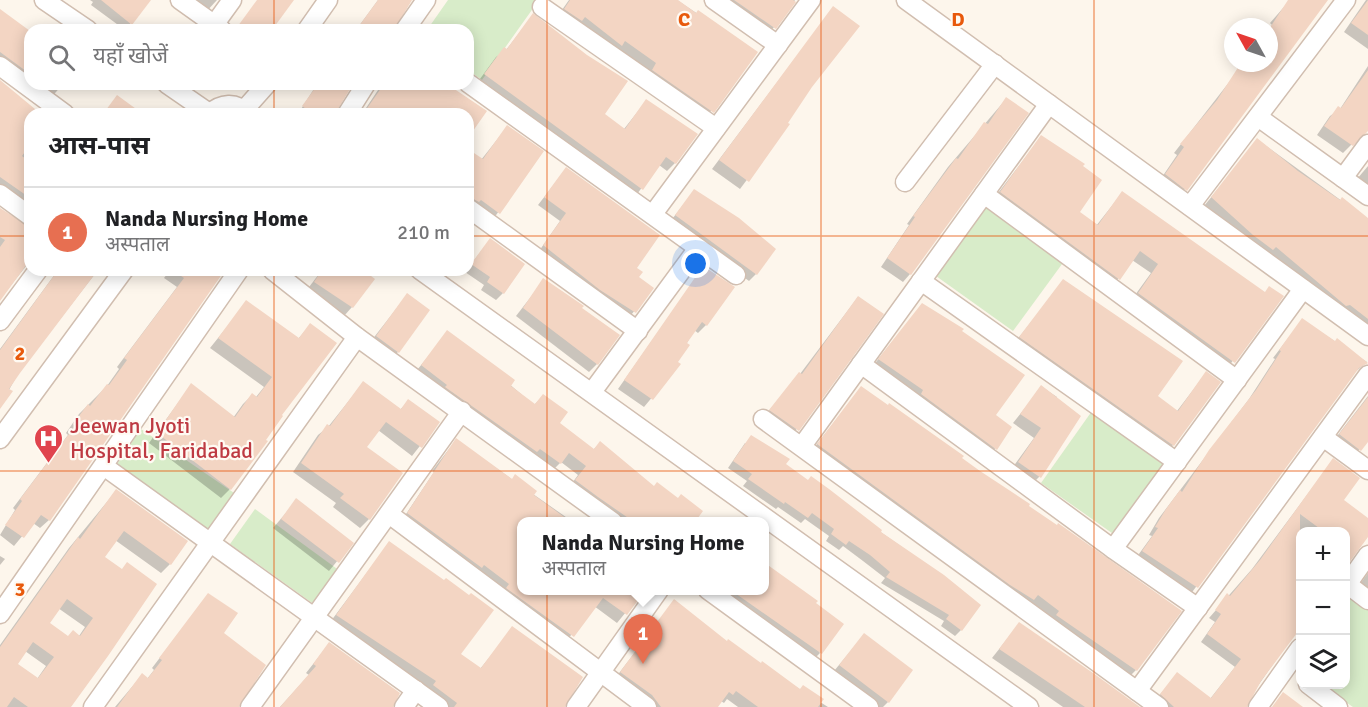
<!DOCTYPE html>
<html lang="hi">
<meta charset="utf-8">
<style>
body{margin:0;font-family:Signika,"Noto Sans Devanagari",sans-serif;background:#f2f2f2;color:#202124}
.controls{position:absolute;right:18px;bottom:18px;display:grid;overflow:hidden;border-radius:12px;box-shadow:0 3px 15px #0003}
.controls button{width:54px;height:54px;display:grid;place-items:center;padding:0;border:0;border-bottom:2px solid #e0e0e0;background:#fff;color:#202124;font:30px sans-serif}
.compass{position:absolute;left:1224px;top:18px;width:54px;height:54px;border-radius:50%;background:#fff;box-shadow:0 3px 15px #0003;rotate:310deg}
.you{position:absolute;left:696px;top:264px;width:21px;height:21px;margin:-15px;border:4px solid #fff;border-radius:50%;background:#1a73e8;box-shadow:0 0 0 9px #1a73e833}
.badge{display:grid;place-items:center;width:39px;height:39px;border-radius:50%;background:#e76f51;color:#fff;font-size:20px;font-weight:700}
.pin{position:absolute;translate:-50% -50px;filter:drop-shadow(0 2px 3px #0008)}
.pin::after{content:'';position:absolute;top:32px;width:21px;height:18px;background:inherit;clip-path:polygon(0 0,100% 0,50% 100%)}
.popup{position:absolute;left:517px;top:517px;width:252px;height:78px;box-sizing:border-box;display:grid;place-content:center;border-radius:12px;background:#fff;filter:drop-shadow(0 2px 4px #0005);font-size:20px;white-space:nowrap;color:#757577}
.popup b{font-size:22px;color:#202124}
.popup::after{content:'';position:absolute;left:50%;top:100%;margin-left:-12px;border:12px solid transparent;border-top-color:#fff}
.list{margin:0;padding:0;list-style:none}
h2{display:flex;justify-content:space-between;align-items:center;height:78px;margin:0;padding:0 24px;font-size:26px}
h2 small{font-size:20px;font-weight:400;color:#757577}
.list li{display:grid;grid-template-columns:39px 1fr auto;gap:18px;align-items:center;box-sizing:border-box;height:90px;padding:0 24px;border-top:2px solid #e0e0e0}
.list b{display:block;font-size:22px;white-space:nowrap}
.list p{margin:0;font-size:20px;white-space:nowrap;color:#757577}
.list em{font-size:20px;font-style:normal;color:#757577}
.icon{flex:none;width:33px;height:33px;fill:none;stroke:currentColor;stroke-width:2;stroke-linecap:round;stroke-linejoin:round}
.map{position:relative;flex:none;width:1368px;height:707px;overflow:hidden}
.search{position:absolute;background:#fff;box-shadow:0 3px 15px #0003;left:24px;top:24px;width:450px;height:66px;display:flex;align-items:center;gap:15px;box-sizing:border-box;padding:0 21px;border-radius:18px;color:#757577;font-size:22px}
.panel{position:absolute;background:#fff;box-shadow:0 3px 15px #0003;left:24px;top:108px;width:450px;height:168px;border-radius:18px}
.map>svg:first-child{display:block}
.green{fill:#d8ecc9}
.shadow{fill:#0003;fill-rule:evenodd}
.building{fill:#f3d5c3;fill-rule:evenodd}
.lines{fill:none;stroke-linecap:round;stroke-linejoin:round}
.minor-casing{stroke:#d1beb0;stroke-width:21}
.minor{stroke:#fff;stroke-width:18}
.grid{fill:none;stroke:#e8590c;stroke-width:1.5;stroke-opacity:0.55}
.labels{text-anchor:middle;stroke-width:4.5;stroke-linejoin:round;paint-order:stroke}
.health-label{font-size:22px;fill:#be3a42;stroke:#fffaf3;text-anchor:start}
.grid-label{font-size:20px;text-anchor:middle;font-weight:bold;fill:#e8590c;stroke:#fffaf3;stroke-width:4.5;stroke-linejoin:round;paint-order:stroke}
</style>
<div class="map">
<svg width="1368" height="707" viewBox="0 0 1368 707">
<rect width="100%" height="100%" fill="#fdf6ec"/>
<g class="green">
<polygon points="448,0 539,0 482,80 468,70 468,30 427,30"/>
<polygon points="987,204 1065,260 1013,331 936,276"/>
<polygon points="1092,411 1170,467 1119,538 1041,483"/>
<polygon points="141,429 237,495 211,533 115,467"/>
<polygon points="255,509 340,571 315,605 230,544"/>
<polygon points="1349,597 1368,610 1368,707 1353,707 1321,685 1346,684 1346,602"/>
</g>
<g class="shadow">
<polygon points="90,0 149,0 125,30 91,5 93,2"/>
<polygon points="188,0 217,0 206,12"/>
<polygon points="378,0 410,0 393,30 351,30 357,24 359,26"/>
<polygon points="569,0 677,0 756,53 704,120 557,17"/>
<polygon points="715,0 795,0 767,36"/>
<polygon points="1290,0 1325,0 1179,197 1158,183 1177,155 1174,153 1244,63 1269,63 1269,30 1272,25 1270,23"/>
<polygon points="1366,0 1368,0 1368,49 1344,32"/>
<polygon points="833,8 786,123 788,125 740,189 712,169"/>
<polygon points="0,11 30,34 30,84 63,84 49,100 0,64"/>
<polygon points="533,15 603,115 624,129 646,101 675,163 667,171 659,165 634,198 477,83 496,57 506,50"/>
<polygon points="1368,66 1368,128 1343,153 1317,135 1330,116 1340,109"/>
<polygon points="0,83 38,114 30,114 30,211 0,190"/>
<polygon points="317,84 351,84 333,114 298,114"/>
<polygon points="382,84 449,84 447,86 485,111 468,135 468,114 362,114"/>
<polygon points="1006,99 910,274 903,282 881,267 909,225 907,224 948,167"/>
<polygon points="507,127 542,152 491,222 468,207 468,151 481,160"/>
<polygon points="1041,137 1078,213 1096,226 1122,193 1264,293 1282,296 1225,371 1130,302 1151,273 1132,260 1111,288 992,201"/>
<polygon points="1258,140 1368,220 1368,333 1204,206"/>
<polygon points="1368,166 1368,197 1352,185"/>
<polygon points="566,169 635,268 637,278 652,289 627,320 537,254 560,221 538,205"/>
<polygon points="694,191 756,274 749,281 669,223"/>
<polygon points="0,209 30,228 30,261 0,299"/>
<polygon points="490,240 503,293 496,300 481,290 484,285 465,272"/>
<polygon points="704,267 732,287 706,325 698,333 694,330 676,363 679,365 644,407 618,389"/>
<polygon points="58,270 98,270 19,372 0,406 0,349"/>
<polygon points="170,270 223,270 49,520 40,528 33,523 14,546 0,535 15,510 13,508 68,435 66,433 79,414 107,386 119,369 117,367 177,287 164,278"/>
<polygon points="322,270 359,270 352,307 344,316 306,291"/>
<polygon points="544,280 580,308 597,364 589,372 516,316"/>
<polygon points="1064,281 1156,397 1177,411 1206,373 1173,445 1165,453 1012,346"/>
<polygon points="407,295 398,352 389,360 368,345"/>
<polygon points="858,297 882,314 790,438 762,419 800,374"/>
<polygon points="247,302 298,339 310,325 280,415 230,489 221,498 149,443 191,385 233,418 243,404 252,395 256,397 264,387 210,348"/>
<polygon points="922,305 960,332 995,449 988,456 872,367"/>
<polygon points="1302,320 1367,362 1354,373 1190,595 1136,558 1152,536 1149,535 1159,518 1249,399 1275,359 1273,358"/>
<polygon points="448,332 534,405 543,396 558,423 593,450 600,443 697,522 612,522 567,490 578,475 561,462 551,472 413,375"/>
<polygon points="363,383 400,410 408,401 438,423 412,456 378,430 365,448 369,519 360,528 333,507 336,503 293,472 318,435 328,427"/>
<polygon points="1042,387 1057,397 1039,477 1031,485 1010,471 1034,438 1013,423"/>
<polygon points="861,388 1027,506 1136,670 1128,678 810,453"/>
<polygon points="1368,396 1368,439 1351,459 1331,444"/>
<polygon points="456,440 573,522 522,522 522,590 644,590 617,623 594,606 564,644 400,523 434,472 432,471"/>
<polygon points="745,443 784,464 943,576 961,630 955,636 941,626 944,621 881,583 885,578 863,561 843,546 839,550 826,541 829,536 805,519 801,523 778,507 776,509 743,486 747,481 728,468"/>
<polygon points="1333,460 1342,500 1368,520 1368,536 1346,566 1346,532 1300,532 1300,626 1243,707 1160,707 1154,702 1177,674 1210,699 1235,667 1201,642 1215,622 1209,618 1252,569"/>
<path d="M 116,491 L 170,564 L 161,573 L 115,540 L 103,557 L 121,570 L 69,707 L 0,707 L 0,645 L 69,548 ZM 58,608 L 85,627 L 79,636 L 68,637 L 48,623 ZM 25,651 L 46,666 L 37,679 L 16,664 Z"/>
<polygon points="297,500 352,543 329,571 273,528"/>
<polygon points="389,543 459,654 480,669 513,628 565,707 441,707 328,625"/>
<polygon points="0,556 5,559 0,565"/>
<polygon points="765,564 773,570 820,653 811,662 708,590 765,590"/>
<polygon points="1368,573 1368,602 1355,591"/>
<polygon points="208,595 239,707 115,707 142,675 147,679 154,670 152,668"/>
<polygon points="674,601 727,643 828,707 738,707 727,699 724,703 721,701 716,707 646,707 613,681"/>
<polygon points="1019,624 1135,707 1063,707 992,658"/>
<polygon points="864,635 888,702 883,707 868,707 829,677"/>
<polygon points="329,644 392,707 280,707 309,675 306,673"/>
</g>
<g class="building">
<polygon points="101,0 151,0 132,25"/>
<polygon points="257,0 294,0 272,30 235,30"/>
<polygon points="378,0 412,0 394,30 356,30"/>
<polygon points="570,0 678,0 696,13 698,10 758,52 714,113 652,70 656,63 625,41 622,46 585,17 582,21 564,9"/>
<polygon points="734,0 793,0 796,2 776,29"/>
<polygon points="1288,0 1328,0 1187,191 1165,174 1184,147 1180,144 1217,100 1239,66 1241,68 1245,63 1269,63 1269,29"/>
<polygon points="1368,0 1368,35 1351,23"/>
<polygon points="833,6 860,26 812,87 788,123 790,124 749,182 719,160"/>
<polygon points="0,9 30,31 30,74 0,52"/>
<polygon points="533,13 587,55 628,81 605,114 625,129 646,99 698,134 676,164 666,157 643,190 484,74 504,47 507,49"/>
<polygon points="1368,70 1368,131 1353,146 1324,126 1338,106 1341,108"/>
<polygon points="0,80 41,114 30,114 30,145 22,156 30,162 30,198 0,177"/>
<polygon points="318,84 353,84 335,114 313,114 302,106"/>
<polygon points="384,84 447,84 487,111 468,138 468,114 363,114"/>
<polygon points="117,95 143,114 103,114"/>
<polygon points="1006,97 1029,113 911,275 887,258 915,217 913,216 956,158 958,159 984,122 988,124"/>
<polygon points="507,125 544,151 500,214 481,200 479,202 468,196 468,149 483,159"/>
<polygon points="1041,135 1085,164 1083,166 1102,180 1080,212 1098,225 1122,191 1265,292 1269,286 1284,296 1235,363 1138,293 1158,264 1140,251 1120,280 1000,192"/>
<polygon points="1257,138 1298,171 1340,200 1342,197 1368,218 1368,319 1350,305 1346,306 1276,247 1273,250 1253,235 1211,197"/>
<polygon points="566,167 660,235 637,268 643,272 639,277 654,288 636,313 600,290 543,245 566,213 544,197"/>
<polygon points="694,189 739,218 776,249 757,275 675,215"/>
<polygon points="0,208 30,227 30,260 0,301 0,247 5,240 0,237"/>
<polygon points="490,238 525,264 504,294 487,282 490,277 471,264"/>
<polygon points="703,266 735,287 707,326 702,322 687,343 690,345 678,362 681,364 653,400 624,380"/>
<polygon points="58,270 98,270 20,373 9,389 13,391 0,409 0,350"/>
<polygon points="172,270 225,270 50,521 41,515 24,538 5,525 22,501 20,499 75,426 73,424 88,404 90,406 107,384 109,385 127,360 124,358 184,278"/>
<polygon points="322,270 363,270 375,279 353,308 314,282"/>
<polygon points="543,278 584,306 582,308 620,335 598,365 523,308"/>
<polygon points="1063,279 1183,361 1158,396 1178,411 1206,371 1221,382 1174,446 1019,337"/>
<polygon points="407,293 430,310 399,353 376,336"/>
<polygon points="858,296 884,314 799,431 769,410 799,372 802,374"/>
<polygon points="246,300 299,338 310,323 337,343 282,415 283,416 266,440 268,441 231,490 157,433 191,383 235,417 252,393 257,397 272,377 218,338"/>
<polygon points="922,303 964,329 962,331 1025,375 996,415 1012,427 997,450 921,394 923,390 878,359"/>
<polygon points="1302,318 1335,341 1337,338 1368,363 1359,368 1198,588 1142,551 1158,528 1155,527 1166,509 1180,490 1182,492 1209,450 1256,390 1281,351 1279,350"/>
<polygon points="447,330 515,380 511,386 535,404 543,394 568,412 560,423 594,449 600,441 654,486 657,482 678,498 681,494 703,511 695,522 634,522 598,497 575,480 586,466 569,453 561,464 540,449 537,452 445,387 447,385 421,365"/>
<polygon points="363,381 401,409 408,399 440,422 422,448 386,422 367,447 403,473 370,520 340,498 344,494 301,463 327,424 330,426"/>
<polygon points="1041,385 1081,416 1041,478 1018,462 1041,428 1020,414"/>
<polygon points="861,386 888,405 889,403 964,456 962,458 980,471 1030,504 1029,506 1057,525 1058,523 1182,611 1137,671 1056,615 1059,611 1038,595 1034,600 1010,585 817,444"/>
<polygon points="1368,397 1368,442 1361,451 1339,434"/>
<polygon points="751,435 790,459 786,464 808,480 811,476 829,489 882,530 881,532 944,575 981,605 962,631 946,619 949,615 886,577 890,572 870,555 849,541 846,545 831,534 834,529 812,513 808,518 785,502 784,504 748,479 752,474 733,461"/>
<polygon points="456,438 512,479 515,474 537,491 534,495 571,522 522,522 522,591 645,591 627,615 603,598 574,637 506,588 509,584 484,565 482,568 407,513"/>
<polygon points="1333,458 1360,478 1344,500 1368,518 1368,537 1346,567 1346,531 1323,531 1300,514 1300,629 1261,681 1247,707 1174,707 1160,694 1177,672 1211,698 1241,659 1207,634 1221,614 1215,610 1227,593 1230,596 1260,560"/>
<path d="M 116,489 L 188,541 L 171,565 L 124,531 L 105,557 L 122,569 L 127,562 L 157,584 L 108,656 L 71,707 L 28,707 L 14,697 L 7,707 L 0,707 L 0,647 L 78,537 L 80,539 ZM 67,599 L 93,618 L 80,636 L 73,630 L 68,636 L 50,623 ZM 33,642 L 54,657 L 38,678 L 18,664 Z"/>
<polygon points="296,498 354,543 339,563 281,519"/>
<polygon points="389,541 444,580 446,578 469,595 471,593 494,610 461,654 481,668 512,626 583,677 565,707 454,707 457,703 433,685 436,681 336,615"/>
<polygon points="765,563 818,601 816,603 844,624 822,654 732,591 765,591"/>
<polygon points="208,593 238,613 224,633 266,665 239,707 117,707 142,673 148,678 162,660 159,658"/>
<polygon points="674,599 727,641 728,639 761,663 762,661 800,689 803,685 824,699 818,707 758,707 736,691 733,695 729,692 718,707 661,707 652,695 620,672"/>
<polygon points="1019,622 1093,673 1140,707 1085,707 999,649"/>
<polygon points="864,633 913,670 889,703 839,665"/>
<polygon points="329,642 400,693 393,707 280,707 316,666 313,664"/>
<polygon points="1283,692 1303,707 1272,707"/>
</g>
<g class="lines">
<defs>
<g id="minor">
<polyline points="44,0 88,30"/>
<polyline points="180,0 222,30"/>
<polyline points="714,0 778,45"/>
<polyline points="906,0 1368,336"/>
<polyline points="542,7 716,128"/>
<polyline points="214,25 232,0"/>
<polyline points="307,30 328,0"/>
<polyline points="405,30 426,0"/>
<polyline points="0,66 65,114"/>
<polyline points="468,83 736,275"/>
<polyline points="167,84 209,113"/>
<polyline points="244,110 267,84"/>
<path d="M 209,114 C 221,103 236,101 247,114"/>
<polyline points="347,114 366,84"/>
<polyline points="1258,117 1368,196"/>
<polyline points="1343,178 1368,144"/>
<polyline points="905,182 995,64"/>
<polyline points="0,194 30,216"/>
<polyline points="984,194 1237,380"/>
<polyline points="1190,206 1346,0"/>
<polyline points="468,208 638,331"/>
<polyline points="653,214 811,0"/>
<polyline points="272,270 357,337 613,522"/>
<polyline points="420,270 1029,707"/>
<polyline points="921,281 1177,462"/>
<polyline points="0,321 38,270"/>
<polyline points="861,364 1113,549 1198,608"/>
<polyline points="592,392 698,248"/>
<polyline points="763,419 1159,707"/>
<polyline points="1323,437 1368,470"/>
<polyline points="0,439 124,270"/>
<polyline points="802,446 1049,104"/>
<polyline points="105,467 439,707"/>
<polyline points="389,514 647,707"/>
<polyline points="1113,549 1303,289"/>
<polyline points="1347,584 1368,600"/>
<polyline points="1346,586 1368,555"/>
<polyline points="708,590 869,707"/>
<polyline points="0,614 239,270"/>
<polyline points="1308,684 1338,707"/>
<polyline points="1137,691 1368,375"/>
<polyline points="93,707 357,337"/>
<polyline points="250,707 462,411"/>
<polyline points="404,707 416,690"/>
<polyline points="576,707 659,590"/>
<polyline points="1258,707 1300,648"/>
</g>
</defs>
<use href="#minor" class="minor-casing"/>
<use href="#minor" class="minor"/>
</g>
<path class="grid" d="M 274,0 L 274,30M 547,0 L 547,707M 821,0 L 821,707M 1094,0 L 1094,707M 274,84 L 274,114M 0,236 L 30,236M 468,236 L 1368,236M 274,270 L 274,707M 0,471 L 1368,471"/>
<defs>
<symbol id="hospital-pin" viewBox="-11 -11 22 30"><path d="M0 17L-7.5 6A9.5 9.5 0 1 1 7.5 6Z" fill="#e0444e" stroke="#fffaf3"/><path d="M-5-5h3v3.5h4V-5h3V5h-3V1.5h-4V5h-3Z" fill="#fff"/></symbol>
</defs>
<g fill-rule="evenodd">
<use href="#hospital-pin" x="32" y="422" width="33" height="45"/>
</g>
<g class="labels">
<g class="health-label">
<text x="70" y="433">Jeewan Jyoti<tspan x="70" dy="25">Hospital, Faridabad</tspan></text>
</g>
</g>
<g class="grid-label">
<text x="684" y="26">C</text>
<text x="958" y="26">D</text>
<text x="20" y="360">2</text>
<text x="20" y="596">3</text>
</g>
</svg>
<div class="controls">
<button>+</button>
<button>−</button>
<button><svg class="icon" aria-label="layers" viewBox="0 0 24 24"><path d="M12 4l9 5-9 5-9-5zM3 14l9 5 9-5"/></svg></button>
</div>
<svg class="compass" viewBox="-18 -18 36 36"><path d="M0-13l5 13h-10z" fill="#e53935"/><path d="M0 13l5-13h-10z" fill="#757577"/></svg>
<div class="you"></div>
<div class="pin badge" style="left:643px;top:664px">1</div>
<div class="popup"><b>Nanda Nursing Home</b>अस्पताल</div>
<div class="search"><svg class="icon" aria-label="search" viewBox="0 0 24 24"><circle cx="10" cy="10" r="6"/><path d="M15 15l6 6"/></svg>यहाँ खोजें</div>
<section class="panel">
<h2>आस-पास<small></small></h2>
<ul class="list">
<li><span class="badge">1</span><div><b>Nanda Nursing Home</b><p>अस्पताल</p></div><em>210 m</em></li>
</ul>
</section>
</div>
